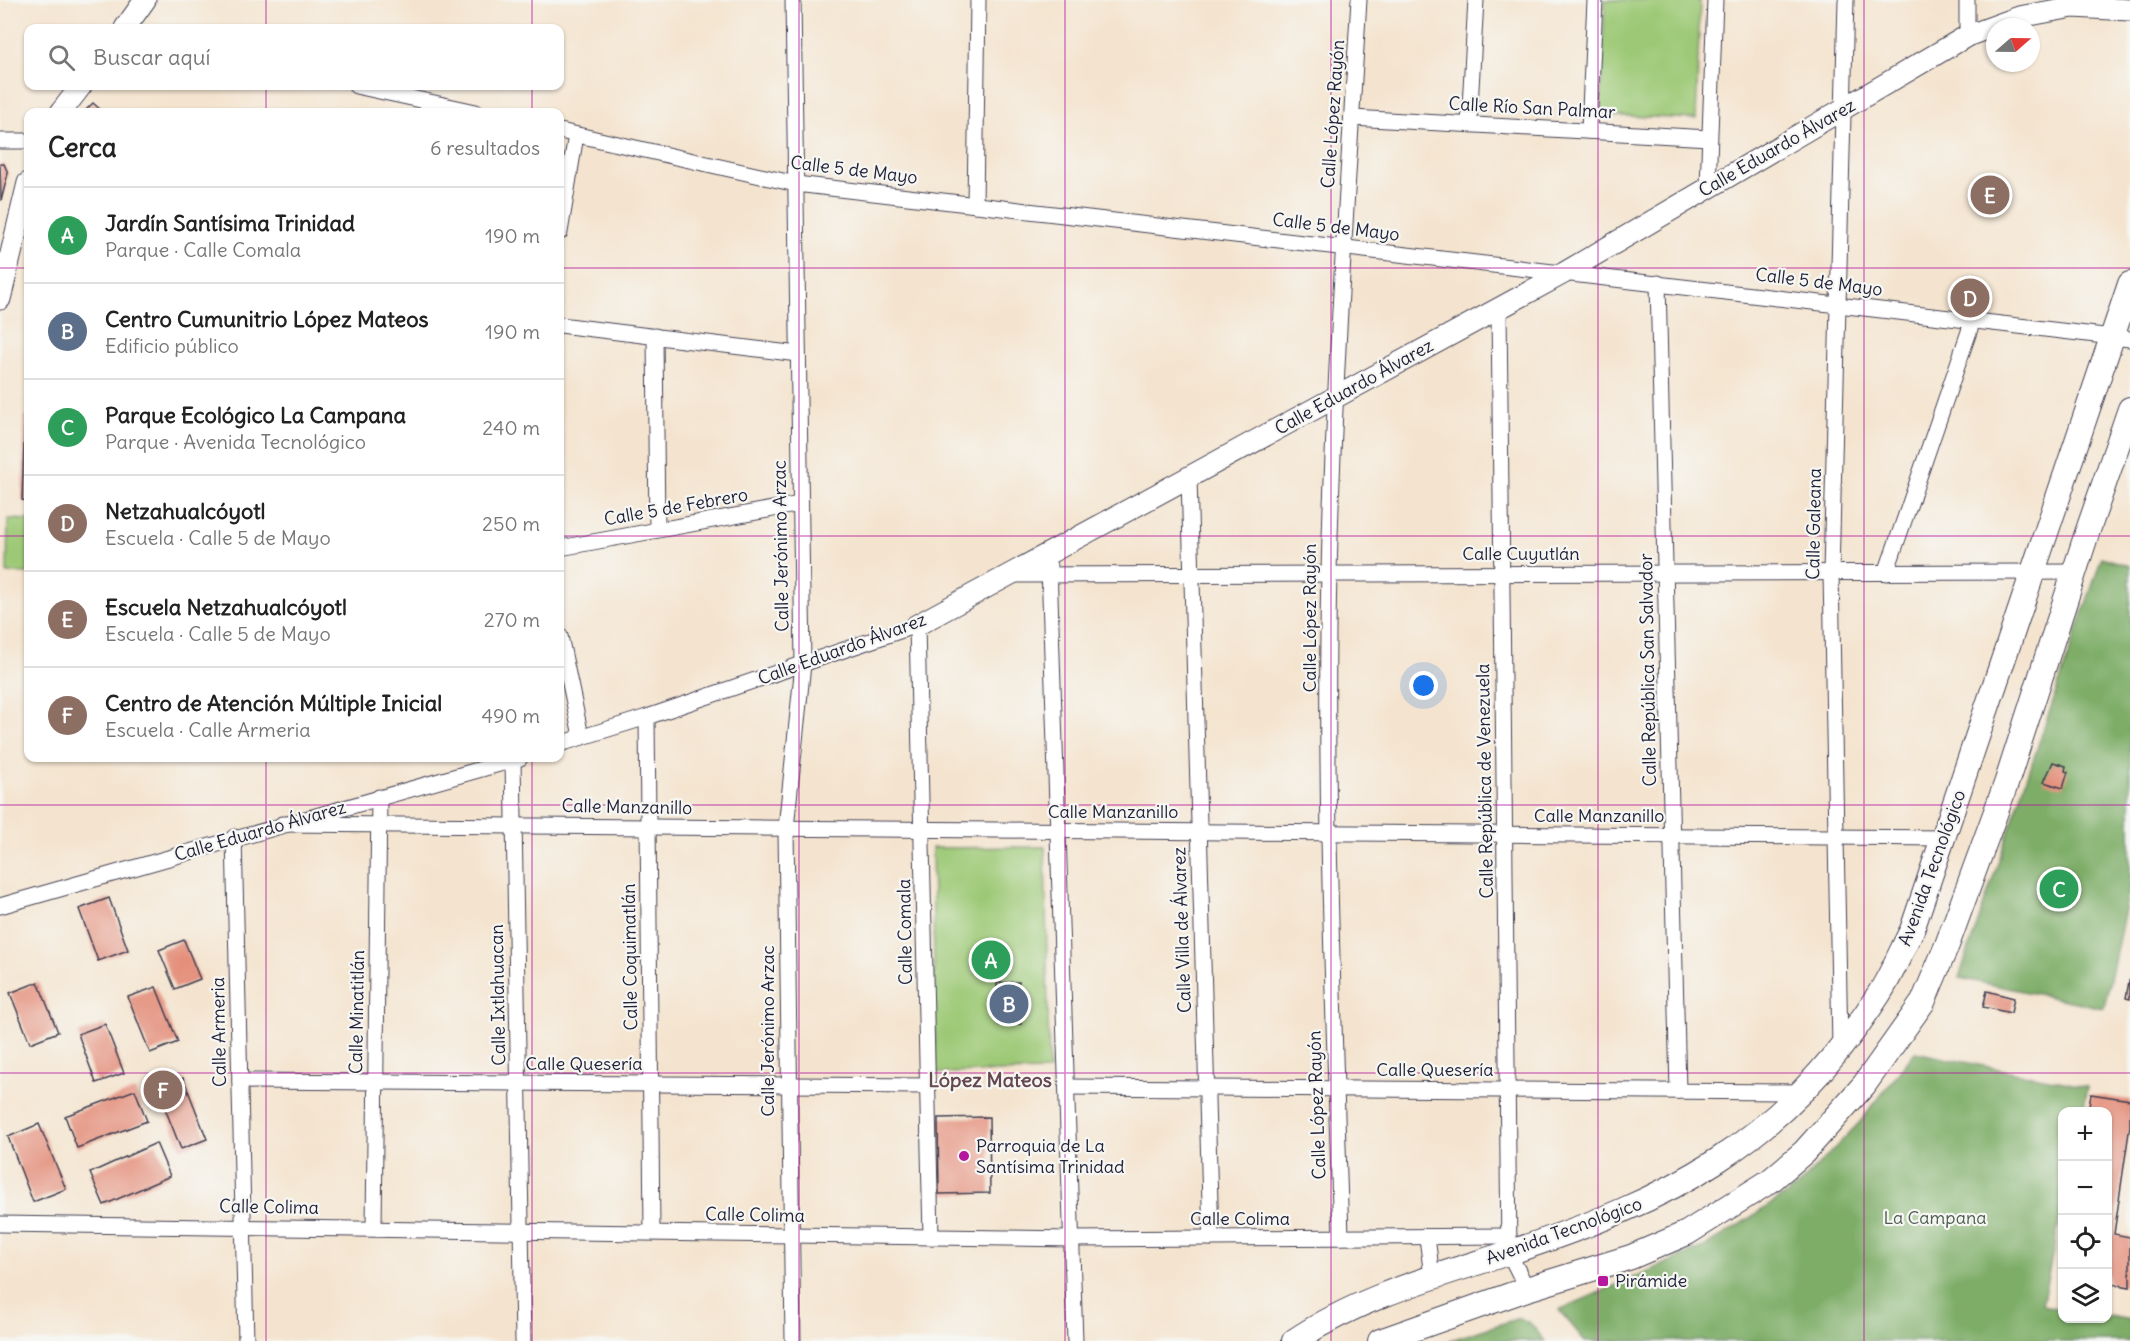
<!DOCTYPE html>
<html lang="es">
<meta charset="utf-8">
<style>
body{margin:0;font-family:Delius,sans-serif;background:#f2f2f2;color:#222}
.controls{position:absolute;right:18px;bottom:18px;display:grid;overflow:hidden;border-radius:12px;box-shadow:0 2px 4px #0004}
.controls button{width:54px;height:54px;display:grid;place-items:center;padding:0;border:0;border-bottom:2px solid #e0e0e0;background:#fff;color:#222;font:30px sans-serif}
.compass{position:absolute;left:1986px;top:18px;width:54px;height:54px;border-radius:50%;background:#fff;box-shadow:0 2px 4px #0004;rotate:70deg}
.you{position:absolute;left:1424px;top:686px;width:21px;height:21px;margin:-15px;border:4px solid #fff;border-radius:50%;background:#1a73e8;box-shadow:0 0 0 9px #1a73e833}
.badge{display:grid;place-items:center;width:39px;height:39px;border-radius:50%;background:#b5179e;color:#fff;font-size:20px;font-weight:700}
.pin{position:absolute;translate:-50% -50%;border:3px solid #fff;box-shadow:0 2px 6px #0006}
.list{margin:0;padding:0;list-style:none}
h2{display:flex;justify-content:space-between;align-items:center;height:78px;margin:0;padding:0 24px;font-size:26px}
h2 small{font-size:20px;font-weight:400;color:#767676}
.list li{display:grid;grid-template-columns:39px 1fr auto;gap:18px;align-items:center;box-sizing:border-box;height:96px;padding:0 24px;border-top:2px solid #e0e0e0}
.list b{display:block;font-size:22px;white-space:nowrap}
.list p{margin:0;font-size:20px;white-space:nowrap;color:#767676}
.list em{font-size:20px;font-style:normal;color:#767676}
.icon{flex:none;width:33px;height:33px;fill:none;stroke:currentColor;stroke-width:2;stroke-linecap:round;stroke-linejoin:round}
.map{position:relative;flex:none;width:2130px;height:1341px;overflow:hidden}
.search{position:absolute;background:#fff;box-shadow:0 2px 4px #0004;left:24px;top:24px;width:540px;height:66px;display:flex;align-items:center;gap:15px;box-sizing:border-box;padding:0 21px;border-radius:12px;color:#767676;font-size:22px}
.panel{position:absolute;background:#fff;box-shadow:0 2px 4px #0004;left:24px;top:108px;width:540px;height:654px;border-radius:12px}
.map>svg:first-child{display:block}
.green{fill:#9dc976;stroke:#607658;stroke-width:1.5}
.forest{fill:#7ead67;stroke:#506851;stroke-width:1.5}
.building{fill:#e48f7c}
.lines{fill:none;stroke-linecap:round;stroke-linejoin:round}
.street-casing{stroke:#423f51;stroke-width:17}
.secondary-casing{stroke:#423f51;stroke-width:23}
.primary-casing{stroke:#423f51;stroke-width:26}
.street{stroke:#fff;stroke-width:15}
.secondary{stroke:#fff;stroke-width:21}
.primary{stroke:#fff;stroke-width:24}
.grid{fill:none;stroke:#b5179e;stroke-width:1.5;stroke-opacity:0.55}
.poi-dot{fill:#b5179e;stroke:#f6f6f2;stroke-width:2}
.labels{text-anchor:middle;stroke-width:4.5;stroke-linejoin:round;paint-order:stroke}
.street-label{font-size:18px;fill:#22223b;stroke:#f6f6f2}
.poi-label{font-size:18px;fill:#22223b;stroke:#f6f6f2;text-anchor:start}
.park-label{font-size:18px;fill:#4d5c50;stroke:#f6f6f2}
.neighbourhood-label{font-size:20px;font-weight:bold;fill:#664852;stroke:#f6f6f2}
</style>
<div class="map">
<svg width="2130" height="1341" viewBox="0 0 2130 1341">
<rect width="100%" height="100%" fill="#f6f6f2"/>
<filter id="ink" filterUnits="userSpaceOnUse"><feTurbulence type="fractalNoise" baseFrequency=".0167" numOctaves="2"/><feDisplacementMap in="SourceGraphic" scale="12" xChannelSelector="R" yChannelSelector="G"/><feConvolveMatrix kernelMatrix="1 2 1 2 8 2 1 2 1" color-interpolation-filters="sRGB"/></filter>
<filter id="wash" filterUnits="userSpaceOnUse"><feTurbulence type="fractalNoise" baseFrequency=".008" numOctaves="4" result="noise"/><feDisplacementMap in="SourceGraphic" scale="24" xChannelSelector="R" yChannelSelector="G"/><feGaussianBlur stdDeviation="1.35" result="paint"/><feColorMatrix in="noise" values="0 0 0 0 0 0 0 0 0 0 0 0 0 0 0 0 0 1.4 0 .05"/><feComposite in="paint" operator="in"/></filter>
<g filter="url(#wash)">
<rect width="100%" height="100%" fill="#f4e4cf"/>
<g class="green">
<polygon points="1605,0 1700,0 1696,119 1600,115"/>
<polygon points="8,519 28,520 28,573 7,573"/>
<polygon points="1045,847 1049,1071 936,1073 932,848"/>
</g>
<g class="forest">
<polygon points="2102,557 2130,566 2130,886 2104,1008 1959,978"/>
<polygon points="1915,1052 2088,1087 2083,1111 2062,1112 2062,1208 2042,1305 2062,1309 2062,1318 2108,1318 2108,1316 2130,1320 2130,1341 1585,1341 1559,1310 1708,1245 1796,1188 1860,1122"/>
<polygon points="1519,1318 1530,1323 1545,1341 1448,1341"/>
</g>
<g id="blocks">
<g class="building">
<polygon points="93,103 103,112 84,112"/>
<polygon points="0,164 4,164 8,173 1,201"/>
<polygon points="25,416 28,416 28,501 22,500"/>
<polygon points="2053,762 2066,766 2065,771 2068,772 2063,788 2044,782"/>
<polygon points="109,898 128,950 98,961 79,909"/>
<polygon points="184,940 200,979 175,989 159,950"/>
<circle cx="990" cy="963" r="13"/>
<polygon points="2129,981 2130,982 2130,999 2126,998"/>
<polygon points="38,982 58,1032 30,1043 10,993"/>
<polygon points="1019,982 1021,1024 999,1025 997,983"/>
<polygon points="156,987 178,1042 150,1053 128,997"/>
<polygon points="1987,991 2014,998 2011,1013 1983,1007"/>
<polygon points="105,1024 124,1073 96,1083 78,1034"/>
<polygon points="183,1078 207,1139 181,1149 157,1088"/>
<polygon points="135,1090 147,1121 77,1148 65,1116"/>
<polygon points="2091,1094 2130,1100 2130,1125 2114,1234 2130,1237 2130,1287 2108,1283 2108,1112 2088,1112"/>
<polygon points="989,1117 990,1193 939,1194 938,1118"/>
<polygon points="39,1124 66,1189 33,1202 8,1137"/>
<polygon points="156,1143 170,1176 104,1205 90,1173"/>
</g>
</g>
</g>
<g filter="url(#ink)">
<use href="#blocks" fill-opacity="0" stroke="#423f51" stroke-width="1.5"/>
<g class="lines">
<defs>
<g id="street">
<polyline points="1967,0 1967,36"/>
<polyline points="356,86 476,112"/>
<polyline points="1352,118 1709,138"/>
<polyline points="1469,124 1476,0"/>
<polyline points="560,131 796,184 2130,339"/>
<polyline points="1589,131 1595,0"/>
<polyline points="0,141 28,141"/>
<polyline points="1708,187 1715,0"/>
<polyline points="975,205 978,0"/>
<polyline points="560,232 576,135"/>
<polyline points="1658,283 1678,1091"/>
<polyline points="1499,308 1509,1253 1527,1289"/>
<polyline points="560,325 798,354"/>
<polyline points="655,336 657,530"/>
<polyline points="1189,478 1211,1238"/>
<polyline points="560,548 800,504"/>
<polyline points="1049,566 1075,1341"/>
<polyline points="1886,573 1973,320"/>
<polyline points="1010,575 2075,572"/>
<polyline points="560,636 581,736"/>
<polyline points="647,717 652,1232"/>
<polyline points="560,744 647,717 917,625 931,1237"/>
<polyline points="513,760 523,1341"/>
<polyline points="282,824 1945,838"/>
<polyline points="234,837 246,1341"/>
<polyline points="0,906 520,758"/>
<polyline points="1840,1047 1831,573 1846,0"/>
<polyline points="240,1081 928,1086"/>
<polyline points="1067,1087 1802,1092"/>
<polyline points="0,1224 1072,1239 1509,1236"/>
<polyline points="374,1228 379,797"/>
<path d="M 1341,1237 C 1334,1016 1324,793 1329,572 C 1334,381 1347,190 1359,0"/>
<polyline points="1427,1237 1432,1277"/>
<polyline points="793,1341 786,828 803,664 793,0"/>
</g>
<g id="secondary">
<polyline points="125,28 145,0"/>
<polyline points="61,112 81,86"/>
<polyline points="0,299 28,183"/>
<polyline points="917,625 1564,273 1967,36 2019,17 2073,7 2130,10"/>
</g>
<g id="primary">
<path d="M 1294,1341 C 1359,1297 1434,1277 1508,1253 C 1672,1199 1782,1144 1879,994 C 1892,974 1901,951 1912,930 L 2130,284"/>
<polyline points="1380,1341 1527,1289 1631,1257 1687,1233 1770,1181 1804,1152 1864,1085 1923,1002 1947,945 2006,784 2087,533 2130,409"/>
</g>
</defs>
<use href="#street" class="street-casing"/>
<use href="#secondary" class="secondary-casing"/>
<use href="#primary" class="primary-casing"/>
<use href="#street" class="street"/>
<use href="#secondary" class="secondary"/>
<use href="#primary" class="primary"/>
</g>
</g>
<path class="grid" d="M 266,0 L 266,28M 532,0 L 532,28M 799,0 L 799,1341M 1065,0 L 1065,1341M 1331,0 L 1331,1341M 1598,0 L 1598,1341M 1864,0 L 1864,1341M 266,86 L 266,112M 532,86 L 532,112M 0,268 L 28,268M 560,268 L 2130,268M 0,536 L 28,536M 560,536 L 2130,536M 266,758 L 266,1341M 532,758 L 532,1341M 0,805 L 2130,805M 0,1073 L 2130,1073"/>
<g class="poi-dot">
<circle cx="964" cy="1156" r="6"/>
<rect x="1597" y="1275" width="12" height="12" rx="3"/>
</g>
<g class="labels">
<g class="street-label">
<text transform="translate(1532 108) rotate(3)" y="6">Calle Río San Palmar</text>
<text transform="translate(1333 114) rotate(-86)" y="6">Calle López Rayón</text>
<text transform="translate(1777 148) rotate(-30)" y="6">Calle Eduardo Álvarez</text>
<text transform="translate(854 170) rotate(7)" y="6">Calle 5 de Mayo</text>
<text transform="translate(1336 227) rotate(7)" y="6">Calle 5 de Mayo</text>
<text transform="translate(1819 282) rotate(7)" y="6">Calle 5 de Mayo</text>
<text transform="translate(1354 387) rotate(-29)" y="6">Calle Eduardo Álvarez</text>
<text transform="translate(676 507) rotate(-10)" y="6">Calle 5 de Febrero</text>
<text transform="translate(1814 524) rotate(-89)" y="6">Calle Galeana</text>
<text transform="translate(781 546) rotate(-91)" y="6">Calle Jerónimo Arzac</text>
<text x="1521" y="560">Calle Cuyutlán</text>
<text transform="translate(1310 618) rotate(-90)" y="6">Calle López Rayón</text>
<text transform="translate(842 649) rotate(-20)" y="6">Calle Eduardo Álvarez</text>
<text transform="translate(1648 670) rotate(-91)" y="6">Calle República San Salvador</text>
<text transform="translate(1485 781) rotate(-91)" y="6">Calle República de Venezuela</text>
<text transform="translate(627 807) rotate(1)" y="6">Calle Manzanillo</text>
<text x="1113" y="818">Calle Manzanillo</text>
<text x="1599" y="822">Calle Manzanillo</text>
<text transform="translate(260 831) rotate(-16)" y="6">Calle Eduardo Álvarez</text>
<text transform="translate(1932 868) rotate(-70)" y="6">Avenida Tecnológico</text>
<text transform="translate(1182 930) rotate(-92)" y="6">Calle Villa de Álvarez</text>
<text transform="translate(905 932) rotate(-91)" y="6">Calle Comala</text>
<text transform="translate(630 957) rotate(-91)" y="6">Calle Coquimatlán</text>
<text transform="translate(498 995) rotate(-91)" y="6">Calle Ixtlahuacan</text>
<text transform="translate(357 1012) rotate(-89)" y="6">Calle Minatitlán</text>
<text transform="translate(768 1031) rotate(-90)" y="6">Calle Jerónimo Arzac</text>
<text transform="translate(219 1032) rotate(-91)" y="6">Calle Armeria</text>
<text x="584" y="1070">Calle Quesería</text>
<text x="1435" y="1076">Calle Quesería</text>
<text transform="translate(1317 1105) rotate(-92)" y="6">Calle López Rayón</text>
<text transform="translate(269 1207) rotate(1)" y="6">Calle Colima</text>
<text transform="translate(755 1215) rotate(1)" y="6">Calle Colima</text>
<text x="1240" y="1225">Calle Colima</text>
<text transform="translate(1564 1231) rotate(-20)" y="6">Avenida Tecnológico</text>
</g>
<g class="poi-label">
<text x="976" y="1152">Parroquia de La<tspan x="976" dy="21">Santísima Trinidad</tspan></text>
<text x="1615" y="1287">Pirámide</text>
</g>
<g class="park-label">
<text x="1935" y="1224">La Campana</text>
</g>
<g class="neighbourhood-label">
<text x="990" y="1087">López Mateos</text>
</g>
</g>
</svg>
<div class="controls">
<button>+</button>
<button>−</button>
<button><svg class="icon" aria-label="locate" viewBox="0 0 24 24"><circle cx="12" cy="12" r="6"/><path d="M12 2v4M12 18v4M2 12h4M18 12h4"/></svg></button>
<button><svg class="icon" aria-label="layers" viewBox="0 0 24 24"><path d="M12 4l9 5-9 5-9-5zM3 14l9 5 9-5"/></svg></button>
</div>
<svg class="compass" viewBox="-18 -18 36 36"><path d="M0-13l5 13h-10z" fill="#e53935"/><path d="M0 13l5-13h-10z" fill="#767676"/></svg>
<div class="you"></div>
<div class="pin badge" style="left:991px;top:960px;background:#2e9e5b">A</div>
<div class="pin badge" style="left:1009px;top:1004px;background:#5c6f8a">B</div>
<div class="pin badge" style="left:2059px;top:889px;background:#2e9e5b">C</div>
<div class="pin badge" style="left:1970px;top:298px;background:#8d6e63">D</div>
<div class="pin badge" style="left:1990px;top:195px;background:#8d6e63">E</div>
<div class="pin badge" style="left:163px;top:1090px;background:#8d6e63">F</div>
<div class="search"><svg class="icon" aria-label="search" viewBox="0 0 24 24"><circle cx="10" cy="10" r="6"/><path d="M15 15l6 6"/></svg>Buscar aquí</div>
<section class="panel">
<h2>Cerca<small>6 resultados</small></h2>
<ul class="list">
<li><span class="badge" style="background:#2e9e5b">A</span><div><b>Jardín Santísima Trinidad</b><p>Parque · Calle Comala</p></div><em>190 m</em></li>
<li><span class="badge" style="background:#5c6f8a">B</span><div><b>Centro Cumunitrio López Mateos</b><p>Edificio público</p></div><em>190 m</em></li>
<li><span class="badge" style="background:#2e9e5b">C</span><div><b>Parque Ecológico La Campana</b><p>Parque · Avenida Tecnológico</p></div><em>240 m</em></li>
<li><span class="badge" style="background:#8d6e63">D</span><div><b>Netzahualcóyotl</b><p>Escuela · Calle 5 de Mayo</p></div><em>250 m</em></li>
<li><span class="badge" style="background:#8d6e63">E</span><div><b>Escuela Netzahualcóyotl</b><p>Escuela · Calle 5 de Mayo</p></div><em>270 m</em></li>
<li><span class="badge" style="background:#8d6e63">F</span><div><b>Centro de Atención Múltiple Inicial</b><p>Escuela · Calle Armeria</p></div><em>490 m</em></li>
</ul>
</section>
</div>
